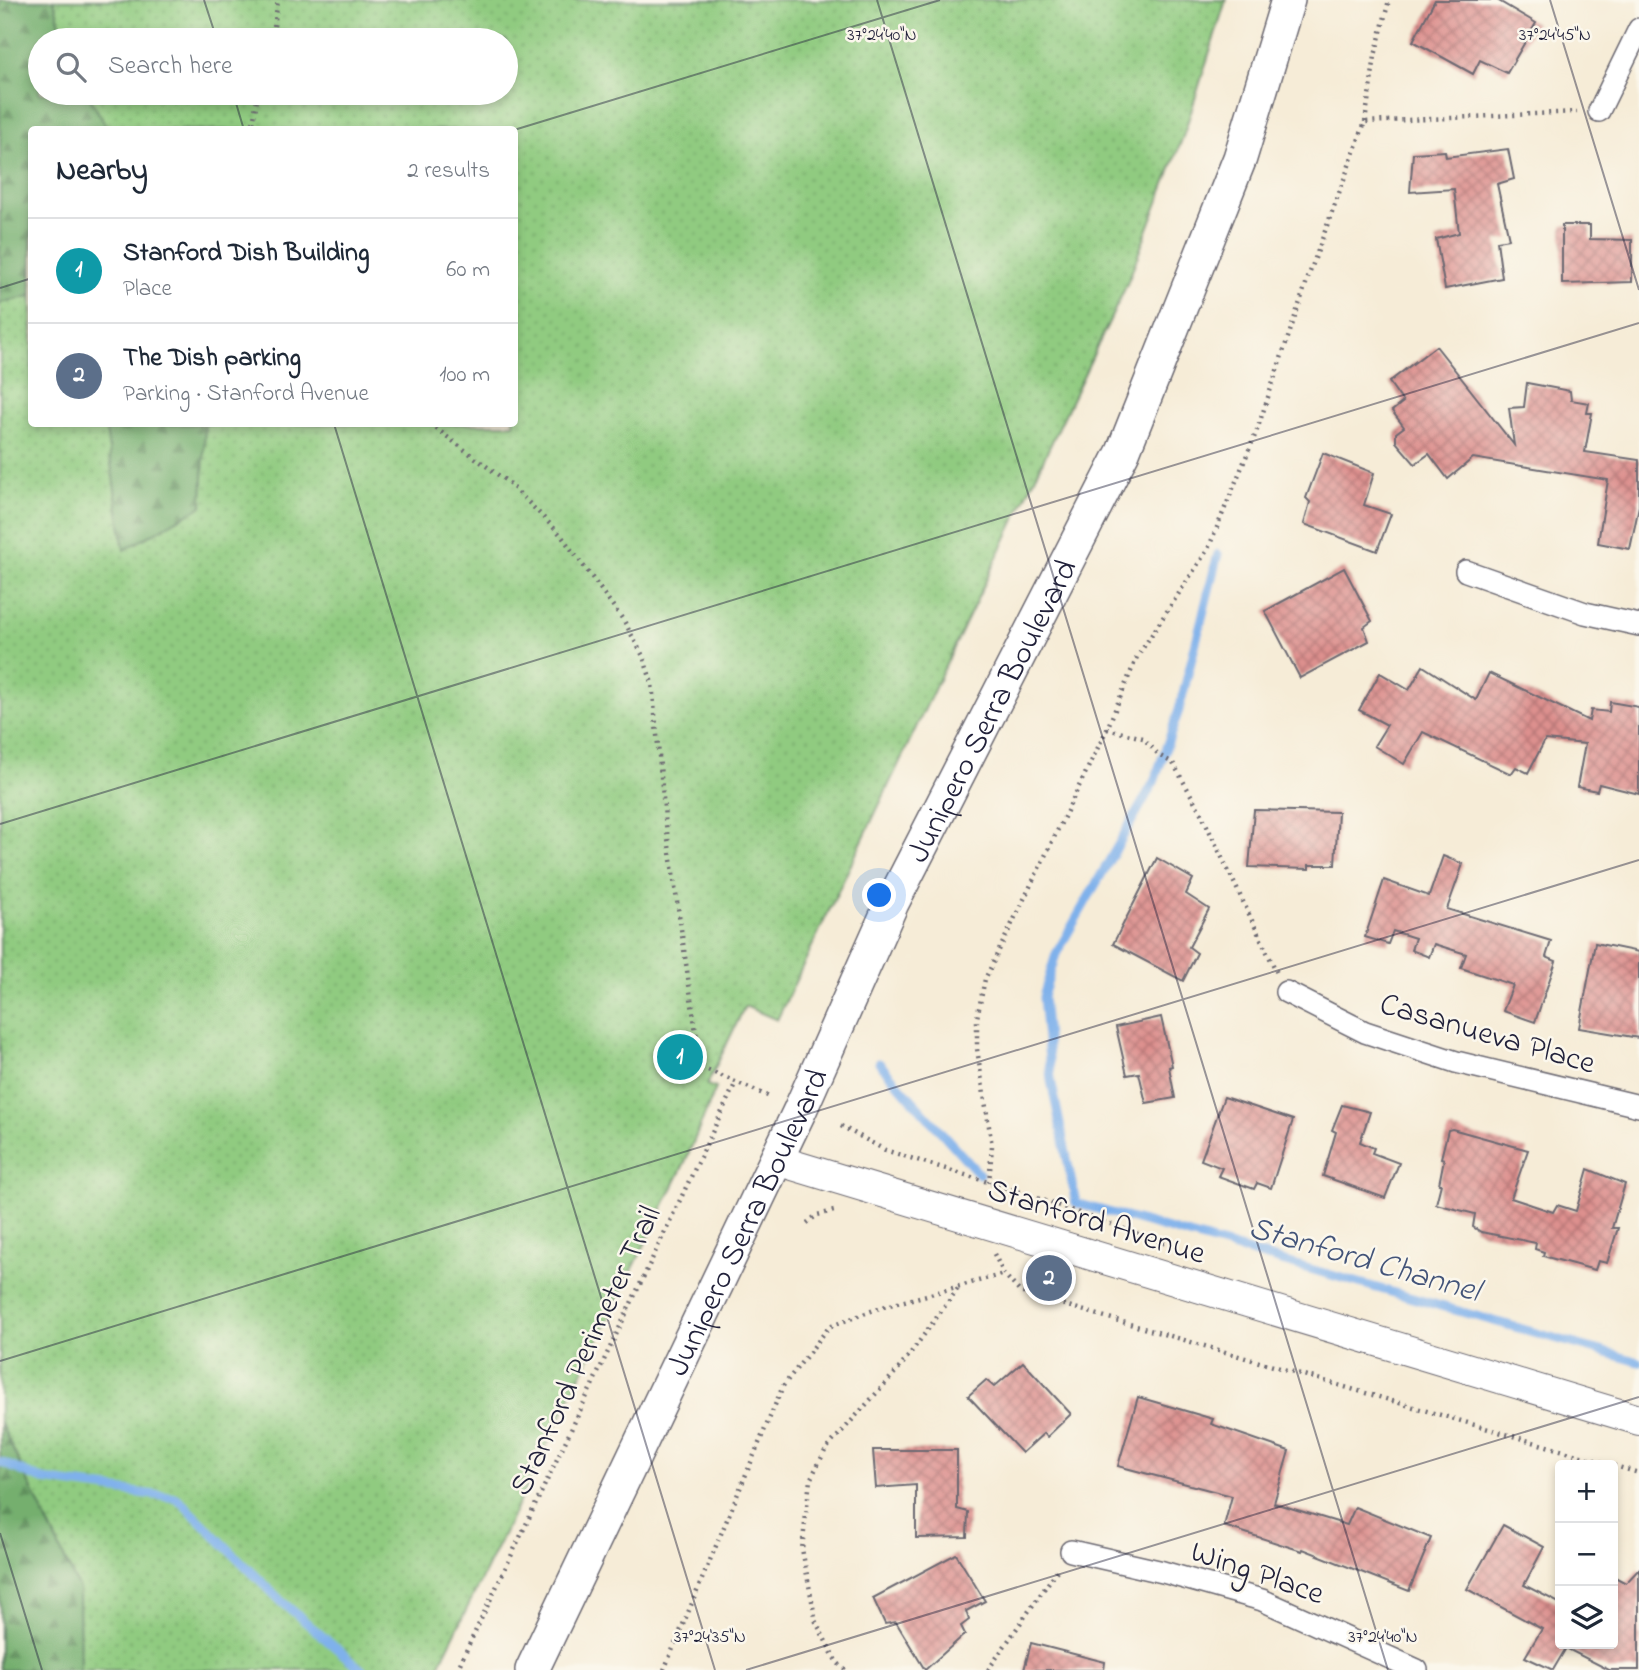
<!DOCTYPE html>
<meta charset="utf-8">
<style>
body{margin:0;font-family:"Indie Flower",sans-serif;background:#f2f2f3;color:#1f2937}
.controls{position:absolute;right:21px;bottom:21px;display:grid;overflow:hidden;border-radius:7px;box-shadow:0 4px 10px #0003}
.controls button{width:63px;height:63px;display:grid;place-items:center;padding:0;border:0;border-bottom:2px solid #e0e1e3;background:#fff;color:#1f2937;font:35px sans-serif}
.you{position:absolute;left:880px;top:896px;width:24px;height:24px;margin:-18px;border:5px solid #fff;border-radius:50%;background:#1a73e8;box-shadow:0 0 0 10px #1a73e833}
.badge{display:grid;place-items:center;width:46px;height:46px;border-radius:50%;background:#c8321e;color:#fff;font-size:23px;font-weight:700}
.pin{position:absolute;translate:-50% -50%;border:4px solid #fff;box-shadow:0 2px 7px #0006}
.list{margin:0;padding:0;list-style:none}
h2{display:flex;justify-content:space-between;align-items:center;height:91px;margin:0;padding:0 28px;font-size:30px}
h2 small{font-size:23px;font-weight:400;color:#747a83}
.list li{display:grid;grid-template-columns:46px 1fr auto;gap:21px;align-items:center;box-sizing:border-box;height:105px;padding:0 28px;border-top:2px solid #e0e1e3}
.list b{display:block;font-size:26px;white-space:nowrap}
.list p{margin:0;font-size:23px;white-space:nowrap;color:#747a83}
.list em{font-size:23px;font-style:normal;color:#747a83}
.icon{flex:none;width:38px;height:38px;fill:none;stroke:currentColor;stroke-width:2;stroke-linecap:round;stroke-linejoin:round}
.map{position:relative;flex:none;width:1639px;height:1670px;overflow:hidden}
.search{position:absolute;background:#fff;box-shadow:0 4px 10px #0003;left:28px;top:28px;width:490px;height:77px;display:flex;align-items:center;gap:18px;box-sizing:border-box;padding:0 24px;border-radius:38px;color:#747a83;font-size:26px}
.panel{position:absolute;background:#fff;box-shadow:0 4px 10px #0003;left:28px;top:126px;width:490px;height:301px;border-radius:7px}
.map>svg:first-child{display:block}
.grass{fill:url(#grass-dots);stroke:#59765e;stroke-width:2;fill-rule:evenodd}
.forest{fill:url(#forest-firs);stroke:#4b6854;stroke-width:2}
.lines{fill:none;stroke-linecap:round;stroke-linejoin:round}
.stream{stroke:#7fb1eb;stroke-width:9}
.building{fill:url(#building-cross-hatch)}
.street-casing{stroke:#6c6972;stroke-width:24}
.secondary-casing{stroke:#6c6972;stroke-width:32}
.primary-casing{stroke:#6c6972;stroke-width:36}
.path{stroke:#6c6972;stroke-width:4.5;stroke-dasharray:2 5;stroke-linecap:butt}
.street{stroke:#fff;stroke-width:21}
.secondary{stroke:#fff;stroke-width:30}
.primary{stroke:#fff;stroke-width:33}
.ticks{fill:none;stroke:#22223b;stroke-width:2;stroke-opacity:0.45}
.labels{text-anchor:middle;stroke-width:5;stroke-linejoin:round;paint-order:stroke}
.street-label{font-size:32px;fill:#22223b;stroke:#fbf7ec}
.water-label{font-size:33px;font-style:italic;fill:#435479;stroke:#fbf7ec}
.ticks-label{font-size:18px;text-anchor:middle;fill:#22223b;stroke:#fbf7ec;stroke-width:5;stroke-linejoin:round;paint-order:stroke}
</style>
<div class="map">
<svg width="1639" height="1670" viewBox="0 0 1639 1670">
<defs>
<pattern id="grass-dots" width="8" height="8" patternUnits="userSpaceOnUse" patternTransform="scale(1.75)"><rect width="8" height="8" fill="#90cb80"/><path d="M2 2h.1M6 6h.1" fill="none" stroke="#7cae70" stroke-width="1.8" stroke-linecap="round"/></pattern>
<pattern id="forest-firs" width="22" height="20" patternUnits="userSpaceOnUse" patternTransform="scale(1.75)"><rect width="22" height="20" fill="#74af6e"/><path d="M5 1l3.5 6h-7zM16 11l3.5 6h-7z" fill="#5f8e5c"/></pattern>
<pattern id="building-cross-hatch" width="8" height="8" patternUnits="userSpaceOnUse" patternTransform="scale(1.75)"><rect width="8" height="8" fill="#dd908e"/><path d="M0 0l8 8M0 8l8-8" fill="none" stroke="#b37575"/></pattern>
</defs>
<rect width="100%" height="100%" fill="#fbf7ec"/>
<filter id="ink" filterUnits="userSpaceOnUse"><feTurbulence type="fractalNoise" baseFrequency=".0143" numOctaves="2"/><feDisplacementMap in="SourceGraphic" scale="14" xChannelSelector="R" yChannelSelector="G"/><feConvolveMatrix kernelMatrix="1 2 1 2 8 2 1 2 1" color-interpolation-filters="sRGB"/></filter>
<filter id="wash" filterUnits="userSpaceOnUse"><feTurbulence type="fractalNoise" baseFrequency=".00686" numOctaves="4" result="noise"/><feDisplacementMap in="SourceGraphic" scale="28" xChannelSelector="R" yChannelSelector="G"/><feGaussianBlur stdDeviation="1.57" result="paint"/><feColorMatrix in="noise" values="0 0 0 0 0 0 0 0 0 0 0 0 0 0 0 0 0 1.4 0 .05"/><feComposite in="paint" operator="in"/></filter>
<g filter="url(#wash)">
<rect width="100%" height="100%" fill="#f6ecd7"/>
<path class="grass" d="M 0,0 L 1226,0 L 1184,134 L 1127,284 L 777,1020 L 745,1006 L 707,1085 L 716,1088 L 685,1162 L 437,1670 L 0,1670 ZM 40,40 L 506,40 L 506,93 L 40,93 ZM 32,130 L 514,130 L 514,424 L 32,424 Z"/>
<g class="forest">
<polygon points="0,0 54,0 64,40 40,40 40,93 87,93 108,129 32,130 31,296 0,303"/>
<polygon points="105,424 205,424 202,506 124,550"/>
<polygon points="0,1422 79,1589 80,1670 0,1670"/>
</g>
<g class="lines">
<g class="stream">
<polyline points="1218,554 1179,710 1154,782 1056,954 1043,997 1051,1080 1076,1203 1639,1362"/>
<polyline points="879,1063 979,1174"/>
<polyline points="0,1462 43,1480 177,1498 281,1601 362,1670"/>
</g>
</g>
<g id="blocks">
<g class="building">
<polygon points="1435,0 1497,0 1536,23 1507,73 1480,60 1473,74 1413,41"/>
<polygon points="1508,149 1514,179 1497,184 1509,239 1497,241 1502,278 1445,289 1436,239 1459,233 1454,189 1410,192 1413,153 1445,151 1446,157"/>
<polygon points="1562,225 1590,225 1590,239 1632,240 1632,282 1562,284"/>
<polygon points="1436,346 1514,445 1509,408 1524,407 1527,383 1570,391 1571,400 1589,403 1587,413 1592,413 1585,452 1639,460 1639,506 1630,549 1598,543 1608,480 1473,458 1448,479 1429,454 1415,464 1396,442 1396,433 1404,427 1392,411 1403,402 1389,382"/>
<polygon points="1323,453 1374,473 1364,505 1391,514 1377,551 1304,524 1310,502 1306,498"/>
<polygon points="1344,568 1372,621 1364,627 1369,641 1300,678 1265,611"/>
<polygon points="1423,666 1476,700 1489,673 1589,721 1591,710 1609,712 1610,702 1639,707 1639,794 1599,784 1597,791 1577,787 1585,744 1545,740 1528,773 1516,767 1511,774 1423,732 1404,764 1374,746 1387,725 1359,710 1380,673 1409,690"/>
<polygon points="1254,810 1338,812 1335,865 1309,865 1309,869 1249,867"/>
<polygon points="1443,856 1463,864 1447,909 1551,941 1546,957 1556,961 1535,1022 1503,1011 1513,985 1461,968 1466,954 1434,944 1429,957 1411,950 1415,938 1393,931 1388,944 1365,937 1384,880 1429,896"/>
<polygon points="1157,858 1193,879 1186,894 1209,909 1189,947 1197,953 1183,981 1113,944"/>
<polygon points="1595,943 1639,952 1639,1038 1579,1028"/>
<polygon points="1161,1017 1172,1066 1169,1067 1175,1098 1146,1103 1139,1073 1127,1075 1116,1027"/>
<polygon points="1224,1097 1293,1120 1271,1188 1257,1183 1254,1189 1218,1176 1222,1168 1201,1160"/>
<polygon points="1342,1105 1370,1112 1360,1142 1374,1148 1372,1153 1399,1163 1385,1198 1323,1176 1336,1132 1332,1130"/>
<polygon points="1452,1129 1528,1150 1511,1198 1553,1212 1557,1205 1576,1211 1588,1169 1625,1184 1612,1228 1618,1228 1607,1263 1598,1261 1595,1270 1543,1256 1544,1252 1535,1249 1536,1243 1481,1232 1473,1227 1475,1214 1436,1204 1441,1184 1439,1184 1444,1159 1441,1158 1448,1130"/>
<polygon points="1023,1362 1071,1414 1047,1437 1044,1433 1022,1453 968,1396 986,1380 994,1387"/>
<polygon points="1138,1397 1213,1419 1211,1424 1289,1451 1274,1503 1347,1525 1355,1507 1431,1538 1409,1591 1303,1549 1302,1551 1224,1526 1232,1496 1118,1466"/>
<polygon points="873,1450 957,1450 957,1509 968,1512 967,1537 916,1538 916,1485 876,1488"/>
<polygon points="1503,1525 1544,1547 1524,1585 1559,1603 1560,1601 1560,1644 1613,1644 1613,1576 1626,1583 1639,1569 1639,1670 1609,1670 1566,1648 1553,1670 1525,1657 1542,1629 1467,1589"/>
<polygon points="956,1554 985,1601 966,1611 969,1620 961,1626 965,1634 925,1670 896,1622 885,1624 873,1598"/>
<polygon points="1031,1643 1105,1662 1104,1670 1024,1670"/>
</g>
</g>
</g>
<g filter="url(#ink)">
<use href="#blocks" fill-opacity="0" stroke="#6c6972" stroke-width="2"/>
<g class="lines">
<defs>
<g id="street">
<polyline points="1599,111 1639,29"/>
<polyline points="1466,571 1585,613 1639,625"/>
<polyline points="1286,992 1365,1032 1456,1062 1639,1106"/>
<polyline points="1071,1551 1163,1572 1262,1600 1417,1670"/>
</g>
<polyline id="secondary" points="776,1160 1639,1420"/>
<g id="primary">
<path id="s1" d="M 532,1670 L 800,1110 L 892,903 L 1123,452 L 1240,158 L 1288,0"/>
</g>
</defs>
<use href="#street" class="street-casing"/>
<use href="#secondary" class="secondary-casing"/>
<use href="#primary" class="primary-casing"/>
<g class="path">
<polyline points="272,40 278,0"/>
<polyline points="1365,122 1375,56 1389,0"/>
<polyline points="252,130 258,93"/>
<polyline points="430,424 509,483 560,534 624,621 643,656 652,683 665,818 701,1067 768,1096"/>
<polyline points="1107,729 1143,738 1160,756 1173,763 1200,811 1277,973"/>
<polyline points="841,1126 885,1150 1023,1193 1172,1246"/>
<polyline points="989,1183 992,1146 977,1049 977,1018 985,979 1107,729 1137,657 1208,549 1256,433 1310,272 1365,122 1577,112"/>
<polyline points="807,1223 817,1215 838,1210"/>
<polyline points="994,1254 1004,1274 1020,1292 1639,1473"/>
<polyline points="457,1670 736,1082"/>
<polyline points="664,1670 783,1386 829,1327 879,1308 1004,1274"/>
<polyline points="845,1670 836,1661 816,1622 802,1549 810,1480 826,1449 901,1366 959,1287"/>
<polyline points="988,1670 1058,1569"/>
</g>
<use href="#street" class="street"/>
<use href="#secondary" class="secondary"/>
<use href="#primary" class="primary"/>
</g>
</g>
<path class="ticks" d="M 204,0 L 217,40M 877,0 L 1388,1670M 1550,0 L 1639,290M 233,93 L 244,130M 514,130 L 940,0M 0,288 L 32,278M 334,424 L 715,1670M 0,824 L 1639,323M 0,1361 L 1639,860M 0,1533 L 42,1670M 746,1670 L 1639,1397"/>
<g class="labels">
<g class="street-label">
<text dy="11" stroke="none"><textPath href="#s1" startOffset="1064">Junipero Serra Boulevard</textPath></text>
<text transform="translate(1488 1032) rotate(16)" y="11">Casanueva Place</text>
<text transform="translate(1097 1220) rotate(17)" y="11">Stanford Avenue</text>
<text dy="11" stroke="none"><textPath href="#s1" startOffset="497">Junipero Serra Boulevard</textPath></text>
<text transform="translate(584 1350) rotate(-65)" y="11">Stanford Perimeter Trail</text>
<text transform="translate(1258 1571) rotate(19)" y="11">Wing Place</text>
</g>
<g class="water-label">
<text transform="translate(1365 1257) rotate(16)" y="12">Stanford Channel</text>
</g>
</g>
<g class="ticks-label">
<text x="882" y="40">37°24'40"N</text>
<text x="1555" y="40">37°24'45"N</text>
<text x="710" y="1642">37°24'35"N</text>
<text x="1383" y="1642">37°24'40"N</text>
</g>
</svg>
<div class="controls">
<button>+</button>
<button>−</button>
<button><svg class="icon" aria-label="layers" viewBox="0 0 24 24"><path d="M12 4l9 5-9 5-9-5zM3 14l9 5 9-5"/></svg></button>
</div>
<div class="you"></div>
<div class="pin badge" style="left:680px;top:1057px;background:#0f9aa8">1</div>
<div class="pin badge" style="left:1049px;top:1278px;background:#5c6f8a">2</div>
<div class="search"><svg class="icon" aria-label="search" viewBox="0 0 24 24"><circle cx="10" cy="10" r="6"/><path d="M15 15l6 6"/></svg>Search here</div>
<section class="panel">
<h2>Nearby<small>2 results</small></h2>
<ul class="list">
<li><span class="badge" style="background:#0f9aa8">1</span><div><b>Stanford Dish Building</b><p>Place</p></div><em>60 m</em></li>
<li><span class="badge" style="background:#5c6f8a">2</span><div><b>The Dish parking</b><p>Parking · Stanford Avenue</p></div><em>100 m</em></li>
</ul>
</section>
</div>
